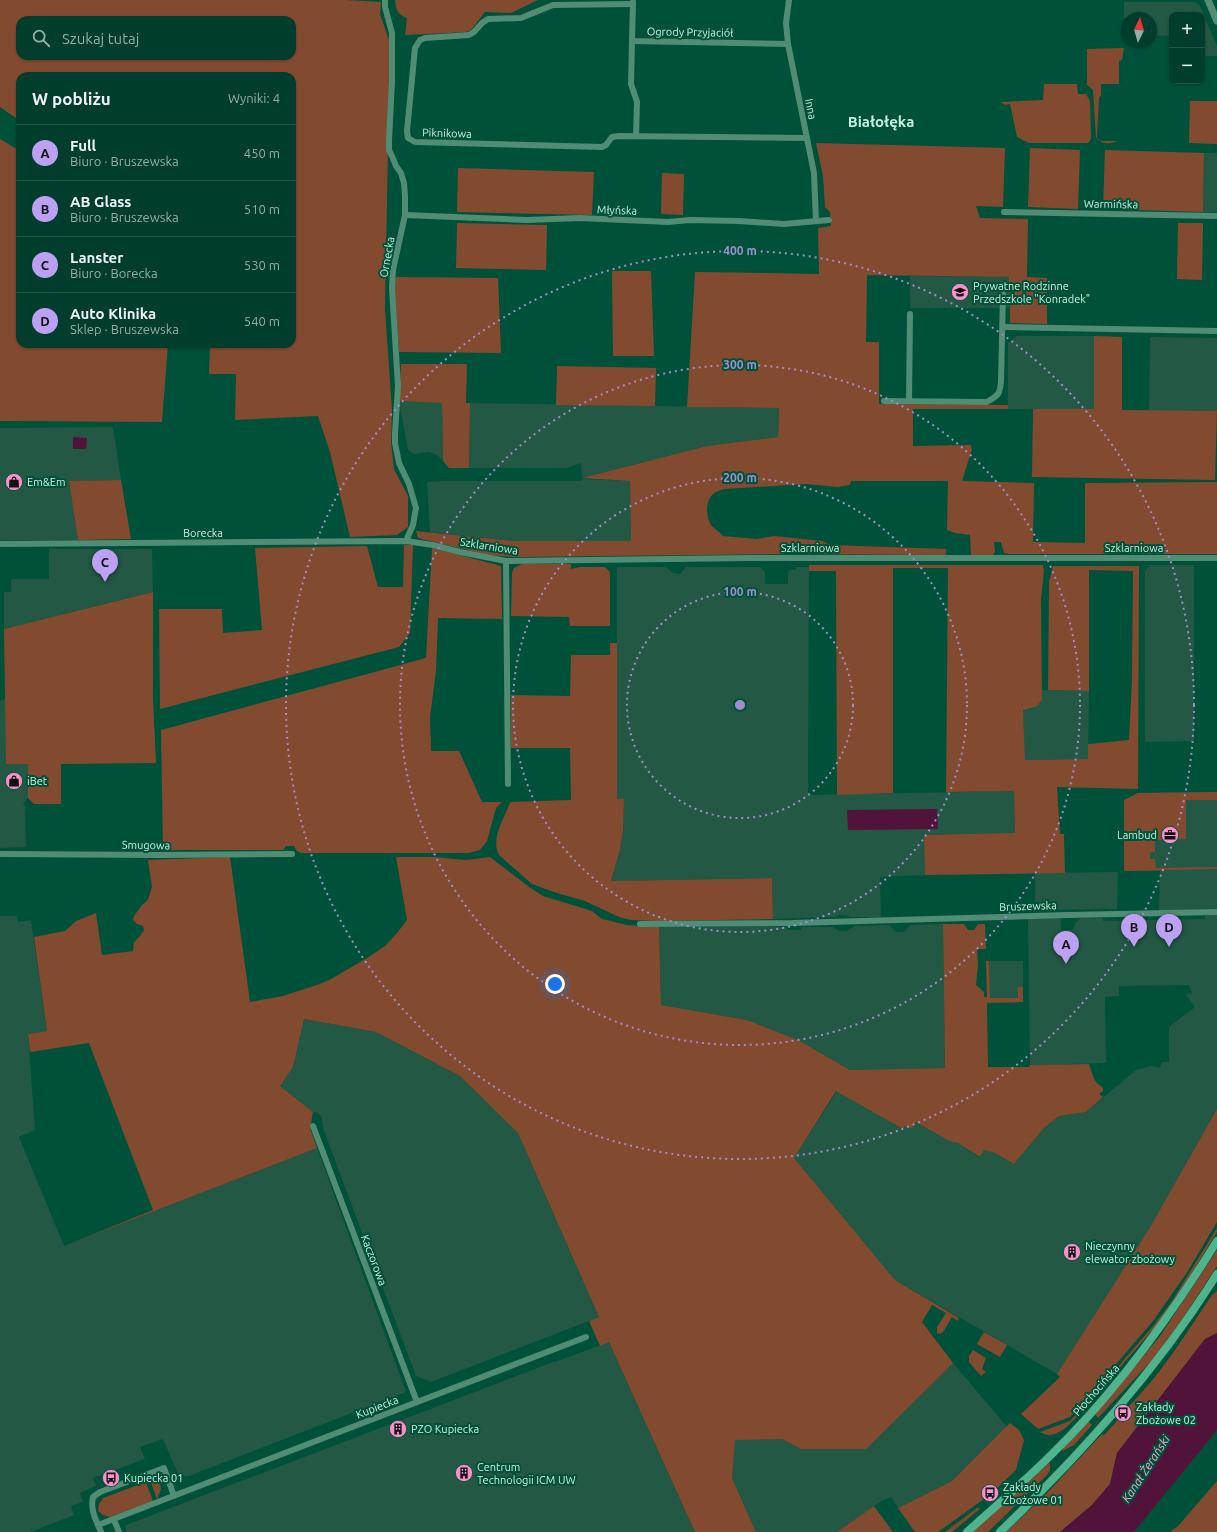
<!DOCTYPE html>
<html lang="pl">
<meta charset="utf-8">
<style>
body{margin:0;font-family:Ubuntu,sans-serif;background:#0a4434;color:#f1f3f6}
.controls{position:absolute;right:12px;top:12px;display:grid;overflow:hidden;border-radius:8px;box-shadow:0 1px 3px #0004}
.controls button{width:36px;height:36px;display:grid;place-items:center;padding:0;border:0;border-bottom:1px solid #225648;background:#003d2c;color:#f1f3f6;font:20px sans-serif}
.compass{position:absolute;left:1121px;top:12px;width:36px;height:36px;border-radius:50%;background:#003d2c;box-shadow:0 1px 3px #0004;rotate:5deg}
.you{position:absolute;left:555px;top:984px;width:14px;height:14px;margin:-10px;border:3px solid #fff;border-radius:50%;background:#1a73e8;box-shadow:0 0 0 6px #1a73e833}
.badge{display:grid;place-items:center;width:26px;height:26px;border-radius:50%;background:#bca0f2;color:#111;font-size:13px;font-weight:700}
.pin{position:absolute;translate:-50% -33px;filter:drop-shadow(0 1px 2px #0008)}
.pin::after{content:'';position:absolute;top:21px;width:14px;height:12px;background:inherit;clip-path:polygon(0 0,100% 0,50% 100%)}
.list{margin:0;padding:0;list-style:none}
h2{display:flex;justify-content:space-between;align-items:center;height:52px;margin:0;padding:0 16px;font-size:17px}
h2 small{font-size:13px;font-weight:400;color:#95aea9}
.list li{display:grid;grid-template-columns:26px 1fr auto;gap:12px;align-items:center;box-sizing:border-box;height:56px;padding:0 16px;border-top:1px solid #225648}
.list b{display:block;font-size:15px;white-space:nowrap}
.list p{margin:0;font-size:13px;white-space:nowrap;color:#95aea9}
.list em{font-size:13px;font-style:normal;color:#95aea9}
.icon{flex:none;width:22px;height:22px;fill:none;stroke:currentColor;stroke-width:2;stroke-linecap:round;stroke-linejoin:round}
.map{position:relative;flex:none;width:1217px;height:1532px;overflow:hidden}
.search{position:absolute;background:#003d2c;box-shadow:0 1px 3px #0004;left:16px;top:16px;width:280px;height:44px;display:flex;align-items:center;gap:10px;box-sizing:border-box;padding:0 14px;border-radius:12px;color:#95aea9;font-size:15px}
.panel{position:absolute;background:#003d2c;box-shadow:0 1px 3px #0004;left:16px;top:72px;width:280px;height:276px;border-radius:12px}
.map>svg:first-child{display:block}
.built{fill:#225844}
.green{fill:#824b30;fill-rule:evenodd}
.water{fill:#51133a}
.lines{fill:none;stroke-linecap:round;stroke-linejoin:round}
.minor{stroke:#518c74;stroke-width:6}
.tertiary{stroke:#518c74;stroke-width:7}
.secondary{stroke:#4fb38e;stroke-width:8}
.ring{fill:none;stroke:#a18ece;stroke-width:2;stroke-dasharray:2 4}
.labels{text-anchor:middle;stroke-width:4;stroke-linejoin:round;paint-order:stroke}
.street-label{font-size:11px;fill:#c7f1de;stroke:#00513a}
.poi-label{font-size:11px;fill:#c7f1de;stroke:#00513a;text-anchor:start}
.water-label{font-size:12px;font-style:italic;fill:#f5a7d1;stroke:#00513a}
.district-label{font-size:15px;font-weight:bold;fill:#c7f1de;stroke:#00513a}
.centre{fill:#a18ece;stroke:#00513a;stroke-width:2}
.ring-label{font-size:12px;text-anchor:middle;font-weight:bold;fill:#a18ece;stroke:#00513a;stroke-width:4;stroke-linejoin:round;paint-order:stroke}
</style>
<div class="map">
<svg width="1217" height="1532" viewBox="0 0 1217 1532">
<rect width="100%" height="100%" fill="#00513a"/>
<g class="built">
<polygon points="1124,2 1195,2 1200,6 1217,46 1217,56 1202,56 1202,15 1172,15 1172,36 1151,35 1151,18 1127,18 1127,34 1124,34"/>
<polygon points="1204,153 1217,153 1217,212 1203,212"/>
<polygon points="910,276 1009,277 1009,308 910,308"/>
<polygon points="1016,336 1094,336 1094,409 1008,409 1008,343"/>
<polygon points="1150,337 1217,338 1217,411 1149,411"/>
<polygon points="399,401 442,403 443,461 437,455 429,452 414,454 408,450"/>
<polygon points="470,403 779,408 778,437 707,446 582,478 581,463 567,468 469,468"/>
<polygon points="113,427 121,480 69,481 78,540 0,540 0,428"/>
<polygon points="582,479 630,481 631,541 513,541 430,532 427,482 445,481 581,481"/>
<polygon points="49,549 152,549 153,592 4,629 4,592 11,592 11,579 49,579"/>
<polygon points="1150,565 1194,565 1194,741 1145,742 1145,571"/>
<polygon points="617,567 666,567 673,573 680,574 686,567 760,567 765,572 765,584 788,584 788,572 790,570 796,570 796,567 809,567 808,795 1014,791 1015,834 925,835 925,875 880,877 881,917 850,917 846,915 840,915 836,917 773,919 772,878 611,881 620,850 623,831 624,799 617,799"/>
<polygon points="1042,690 1089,691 1088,759 1024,760 1023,710 1036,707 1042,700"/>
<polygon points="6,699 6,764 28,764 28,798 23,804 25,806 26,847 0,848 0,701"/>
<polygon points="1217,792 1217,909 1159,911 1160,871 1124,871 1124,800 1138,793"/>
<polygon points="1118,872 1117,909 1035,910 1035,873"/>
<polygon points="1205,915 1217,915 1217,1109 1149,1229 1057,1374 895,1280 794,1158 837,1091 903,1129 905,1126 916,1122 949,1141 958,1143 979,1157 984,1150 995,1153 1014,1164 1044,1128 1059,1116 1086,1112 1136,1070 1151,1066 1160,1068 1162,1062 1169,1062 1169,1027 1195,1007 1186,995 1192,993 1189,985 1119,986 1119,996 1105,997 1106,1063 1030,1065 1028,921 1029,919 1060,918 1061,920 1061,930 1073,930 1076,922 1081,918 1103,918 1103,921 1205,919"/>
<polygon points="0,916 17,916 18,922 31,920 47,1031 28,1034 35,1130 19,1137 64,1246 317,1148 406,1392 189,1476 179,1476 163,1439 140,1447 145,1459 93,1478 96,1486 80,1493 83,1502 71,1506 74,1515 30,1532 0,1532"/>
<polygon points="943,924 945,1068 850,1070 798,1040 747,1020 661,1005 659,927 786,927 788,930 801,930 801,927 833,927 839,931 847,931 854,926 889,925 896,932 904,932 910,925"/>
<polygon points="986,961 1023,961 1023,1002 987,1003"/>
<polygon points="304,1019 376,1032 460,1076 518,1133 599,1317 431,1382 416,1376 324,1131 321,1116 316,1112 313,1112 280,1086 293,1067"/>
<polygon points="609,1342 695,1532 126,1532 126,1525 553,1362 555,1362"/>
<polygon points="953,1363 1007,1427 952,1481 898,1508 891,1497 883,1500 837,1532 756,1532 732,1478 734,1440 782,1439 801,1449 943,1372"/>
</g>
<g class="green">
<path d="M 0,0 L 345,0 L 381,2 L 380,14 L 390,43 L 385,309 L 392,411 L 391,442 L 394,469 L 408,496 L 408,527 L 397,535 L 350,537 L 330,452 L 318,416 L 235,420 L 236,374 L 209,374 L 210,344 L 292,344 L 292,76 L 20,76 L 20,121 L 0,107 ZM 20,20 L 292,20 L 292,56 L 20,56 Z"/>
<path d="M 395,0 L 538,0 L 511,13 L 485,12 L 471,30 L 466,32 L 405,35 L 407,18 C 397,14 396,10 395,0 Z"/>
<path d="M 1124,48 L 1122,60 L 1119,61 L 1119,84 L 1101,84 L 1101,95 L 1099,98 L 1097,138 L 1100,141 L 1117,141 C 1110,145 1100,144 1096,137 L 1093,90 L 1086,84 L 1087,84 L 1087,49 Z"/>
<polygon points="1044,84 1077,84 1078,94 1086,94 1090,101 1091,139 1088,143 1029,143 1017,137 1010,104 1005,105 1001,102 1043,100"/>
<polygon points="1190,101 1217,101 1217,144 1189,143"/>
<polygon points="0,139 20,151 20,344 168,344 162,422 0,421"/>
<path d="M 816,143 L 1005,148 L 1003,207 L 976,206 L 980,218 L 1028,219 L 1027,277 L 1047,278 L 1047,324 L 1010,323 L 1009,277 L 867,275 L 866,342 L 879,342 L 879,404 L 1008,405 L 1008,409 L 913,409 L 913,446 L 971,445 L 972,449 L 962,481 L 1034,483 L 1033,542 L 1085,543 L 1085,483 L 1217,482 L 1217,554 L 1008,554 L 1004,553 L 1001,542 L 994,542 L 995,552 L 993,555 L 971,555 L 970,535 L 955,533 L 947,530 L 948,481 L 851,481 L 850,485 L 838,487 L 806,484 L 725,489 C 721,490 716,491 713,494 C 705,501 706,517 711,525 C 714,529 720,532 723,536 L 757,539 L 774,536 L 822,541 L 830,545 L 946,549 L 946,555 L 790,554 L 513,557 L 488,555 L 418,538 L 416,531 L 513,541 L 631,541 L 630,481 L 582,478 L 707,446 L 778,437 L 779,408 L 687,407 L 695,272 L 819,274 L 818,228 L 831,226 L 830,212 L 825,207 L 823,176 Z"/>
<polygon points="1030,148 1080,150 1078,209 1028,207"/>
<polygon points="1105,150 1204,153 1203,212 1103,209"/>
<polygon points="458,168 594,172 592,215 457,212"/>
<polygon points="662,173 684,174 683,215 661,214"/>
<polygon points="457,223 547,225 546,270 456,268"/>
<polygon points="1178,223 1203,223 1202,280 1177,279"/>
<polygon points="612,271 651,271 654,356 613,356"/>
<polygon points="397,277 498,278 501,353 399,352 394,279"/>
<polygon points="1094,336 1122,337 1122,410 1217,411 1215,480 1032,477 1033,409 1094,409"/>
<polygon points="401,364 467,364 466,403 470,403 469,468 449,468 443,461 442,403 399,401"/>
<polygon points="557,366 656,368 655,406 556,405"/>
<polygon points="121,480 131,539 78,540 69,481"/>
<polygon points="404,545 413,545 410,633 399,647 160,709 159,609 222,609 223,633 262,630 255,548 367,546 378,587 403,587"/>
<polygon points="432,548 501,566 502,619 438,618 436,671 430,717 431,751 459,751 482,802 502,802 496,808 487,841 480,850 469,853 301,853 297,851 294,846 286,846 283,850 163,850 161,730 426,658"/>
<polygon points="522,564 571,564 571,569 579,567 605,567 610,572 610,626 570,626 569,617 511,616 512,573 514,568"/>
<polygon points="809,565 1043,565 1044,570 1041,600 1042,700 1036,707 1023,710 1025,760 1088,759 1088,744 1129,740 1132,680 1133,571 1089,570 1089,691 1048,690 1049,581 1053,566 1139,566 1138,789 1057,787 1060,834 1064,834 1065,873 925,875 924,835 1015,833 1014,791 946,792 948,568 893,568 893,793 837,795 836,571 809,571"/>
<polygon points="153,592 153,699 156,763 61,764 61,804 34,804 28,798 28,764 6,764 4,629"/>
<path d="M 610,643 L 617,643 L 617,799 L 624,799 L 623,831 L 620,850 L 611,881 L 772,878 L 773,919 L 656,921 L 631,920 L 619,917 L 585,901 L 557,893 L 532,884 L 499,855 C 490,838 505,818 510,802 L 571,800 L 570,748 L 511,748 L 511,695 L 570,696 L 571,655 L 610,655 Z"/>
<polygon points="1217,792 1217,800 1186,800 1186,839 1155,840 1155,852 1150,852 1150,859 1155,859 1156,868 1217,867 1217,869 1124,871 1124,800 1138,793"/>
<polygon points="230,857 250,1002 283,996 320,984 331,979 367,958 385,946 397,933 407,920 396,857 433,857 466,860 490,857 529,887 543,896 592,911 602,919 627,925 659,927 661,1005 747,1020 798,1040 850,1070 945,1068 943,924 964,924 968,930 974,930 978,924 985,924 986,949 977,949 978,965 976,985 984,992 984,997 987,997 986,961 989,961 990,998 1018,998 1018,987 1023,987 1023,1002 987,1003 988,1067 1029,1067 1030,1065 1089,1064 1094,1079 1097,1083 1103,1088 1103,1091 1099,1094 1103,1097 1086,1112 1059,1116 1044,1128 1014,1164 995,1153 984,1150 980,1157 958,1143 949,1141 916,1122 912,1128 905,1126 903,1129 836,1091 794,1158 895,1280 959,1318 958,1321 952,1317 943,1332 940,1334 937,1333 937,1327 946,1313 932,1305 922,1322 953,1363 866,1449 801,1449 782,1439 735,1440 732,1478 756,1532 695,1532 609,1342 600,1346 589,1321 599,1317 518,1133 460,1076 376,1032 304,1019 293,1067 280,1086 313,1112 310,1128 317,1148 64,1246 153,1210 89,1043 30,1052 28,1034 47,1031 34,937 65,931 76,921 96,913 102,955 133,951 134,942 140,936 144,930 143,926 137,924 133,920 134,916 142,905 148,900 152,887 148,860"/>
<polygon points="1217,1109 1217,1222 1186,1274 1153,1321 1105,1377 1070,1417 1038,1429 1021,1414 1060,1377 1057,1374 1149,1229"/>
<polygon points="1217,1228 1217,1232 1190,1276 1156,1326 1084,1409 1082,1408 1154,1325 1172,1301"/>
<polygon points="1217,1250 1217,1266 1185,1315 1154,1358 1098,1418 1095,1414 1160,1336"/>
<path d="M 1217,1291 L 1217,1333 L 1205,1339 L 1117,1453 L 1110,1484 L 1092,1505 L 1060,1532 L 1006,1532 L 1047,1493 L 1102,1434 L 1104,1435 L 1127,1410 L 1126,1409 C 1160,1376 1185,1335 1212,1295 Z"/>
<polygon points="984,1332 1007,1345 1000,1357 977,1344"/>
<polygon points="973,1350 986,1358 982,1369 986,1372 981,1376 969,1362 969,1356"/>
<path d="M 1078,1412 L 1080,1414 C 1069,1424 1056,1442 1040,1432 L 1070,1421 Z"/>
<polygon points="1088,1421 1092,1425 1074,1445 1063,1451 1062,1449"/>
<polygon points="1010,1423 1019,1430 1024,1440 1016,1470 994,1491 992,1489 986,1494 988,1496 938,1532 915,1532 898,1508 952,1481"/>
<polygon points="1050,1462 1050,1470 1047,1475 988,1532 973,1532 1020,1490"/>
<polygon points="153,1479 160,1483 161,1489 157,1499 150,1480"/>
<polygon points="1217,1481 1217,1532 1170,1532 1179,1525"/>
<polygon points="146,1482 153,1501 110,1517 103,1515 98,1511 99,1504 103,1498"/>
<polygon points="874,1506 893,1532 837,1532"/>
<polygon points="977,1508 981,1508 952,1532 945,1532"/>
</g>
<g class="water">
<polygon points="73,437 87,438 86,449 73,449"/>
<polygon points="937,809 938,829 848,830 847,810"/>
<polygon points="1217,1333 1217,1430 1134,1532 1060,1532 1092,1505 1110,1484 1117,1453 1205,1339"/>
</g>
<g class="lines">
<g class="minor">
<polyline points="385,0 385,7 392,33 392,82 389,140 389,150 392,156 396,166 401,173 404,183 405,196 405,215 393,270 392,288 398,386 395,433 395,443 399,463 409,484 416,508 413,525 406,541"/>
<polyline points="789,0 786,23 788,44 814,173 816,221"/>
<polyline points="633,2 632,41 788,44"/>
<polyline points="633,4 553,5 521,18 488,19 482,23 474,32 469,35 425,38 420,40 415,48 407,131 408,138 415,142 602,147 606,145 612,137 619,136 807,138"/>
<polyline points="632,41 631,84 637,102 636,136"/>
<polyline points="1004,212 1217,216"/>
<polyline points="405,215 527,220 580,218 668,222 690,220 739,221 784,224 829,220"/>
<polyline points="1003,327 1217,331"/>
<path d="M 884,401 L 987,402 C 999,395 1000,394 1001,381 L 1003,294"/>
<polyline points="909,401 910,314"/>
<polyline points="0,544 406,541 433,545 460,552 506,561 751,558 1217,558"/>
<polyline points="506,561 508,784"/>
<polyline points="0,854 161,855 292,854"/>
<polyline points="640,924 793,923 1068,915 1217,912"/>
<polyline points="313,1126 417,1402"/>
<polyline points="114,1520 119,1532"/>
<polyline points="98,1525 586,1337"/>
<path d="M 101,1532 C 96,1520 90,1510 93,1497 L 100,1492 L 164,1468 L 174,1496"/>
</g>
<polyline class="tertiary" points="1208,0 1217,21"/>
<g class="secondary">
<path d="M 967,1532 C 996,1506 1025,1481 1052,1454 C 1117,1391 1170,1317 1217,1241"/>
<path d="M 1000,1532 C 1081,1454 1157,1370 1217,1274"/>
</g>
</g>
<g class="ring">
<circle cx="740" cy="705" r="113"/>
<circle cx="740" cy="705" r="227"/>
<circle cx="740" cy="705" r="340"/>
<circle cx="740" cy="705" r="454"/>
</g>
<defs>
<symbol id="school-disc" viewBox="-11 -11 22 22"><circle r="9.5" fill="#f890cb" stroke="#00513a"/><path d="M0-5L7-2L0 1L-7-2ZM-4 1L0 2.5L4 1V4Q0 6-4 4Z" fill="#111"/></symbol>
<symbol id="shop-disc" viewBox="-11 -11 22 22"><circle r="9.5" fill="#f890cb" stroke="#00513a"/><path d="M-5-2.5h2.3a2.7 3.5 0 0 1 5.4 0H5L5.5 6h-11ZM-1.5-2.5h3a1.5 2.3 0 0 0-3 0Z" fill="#111"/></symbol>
<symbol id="office-disc" viewBox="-11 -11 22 22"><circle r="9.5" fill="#f890cb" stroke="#00513a"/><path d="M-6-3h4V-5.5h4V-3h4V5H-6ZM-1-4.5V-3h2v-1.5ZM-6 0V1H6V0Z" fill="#111"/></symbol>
<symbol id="building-disc" viewBox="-11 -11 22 22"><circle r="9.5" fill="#f890cb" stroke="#00513a"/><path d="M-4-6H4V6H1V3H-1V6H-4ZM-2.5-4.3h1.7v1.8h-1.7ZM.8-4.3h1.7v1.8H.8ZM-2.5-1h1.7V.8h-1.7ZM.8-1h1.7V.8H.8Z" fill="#111"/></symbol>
<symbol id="bus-disc" viewBox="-11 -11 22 22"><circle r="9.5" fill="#f890cb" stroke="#00513a"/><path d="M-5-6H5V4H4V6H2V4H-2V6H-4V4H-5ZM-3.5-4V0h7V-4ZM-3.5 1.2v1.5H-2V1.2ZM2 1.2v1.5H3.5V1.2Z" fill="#111"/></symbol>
</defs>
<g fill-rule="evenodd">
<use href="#school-disc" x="950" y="282" width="20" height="20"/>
<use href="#shop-disc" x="4" y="472" width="20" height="20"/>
<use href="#shop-disc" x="4" y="771" width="20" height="20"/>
<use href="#office-disc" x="1160" y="825" width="20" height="20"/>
<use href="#building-disc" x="1062" y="1242" width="20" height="20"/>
<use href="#bus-disc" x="1113" y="1403" width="20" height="20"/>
<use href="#building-disc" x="388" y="1419" width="20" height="20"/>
<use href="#building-disc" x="454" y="1463" width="20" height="20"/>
<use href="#bus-disc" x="101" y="1468" width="20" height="20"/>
<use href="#bus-disc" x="980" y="1483" width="20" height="20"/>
</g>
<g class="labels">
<g class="street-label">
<text transform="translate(690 32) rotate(1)" y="4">Ogrody Przyjaciół</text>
<text transform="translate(811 109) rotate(79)" y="4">Inna</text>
<text transform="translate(447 133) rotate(2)" y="4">Piknikowa</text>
<text transform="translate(1111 204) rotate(1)" y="4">Warmińska</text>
<text transform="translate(617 210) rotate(2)" y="4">Młyńska</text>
<text transform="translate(387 257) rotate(-80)" y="4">Ornecka</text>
<text x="203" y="537">Borecka</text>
<text transform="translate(489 546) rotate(9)" y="4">Szklarniowa</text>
<text x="810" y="552">Szklarniowa</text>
<text x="1134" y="552">Szklarniowa</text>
<text transform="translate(146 845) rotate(1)" y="4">Smugowa</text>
<text transform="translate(1028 906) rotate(-2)" y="4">Bruszewska</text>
<text transform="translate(374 1260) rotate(69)" y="4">Kaczorowa</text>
<text transform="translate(1096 1390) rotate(-49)" y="4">Płochocińska</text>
<text transform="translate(377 1407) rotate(-21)" y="4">Kupiecka</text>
</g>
<g class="poi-label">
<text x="973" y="290">Prywatne Rodzinne<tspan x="973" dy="13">Przedszkole "Konradek"</tspan></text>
<text x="27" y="486">Em&amp;Em</text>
<text x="27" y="785">iBet</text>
<text x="1157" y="839" text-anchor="end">Lambud</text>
<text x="1085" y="1250">Nieczynny<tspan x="1085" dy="13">elewator zbożowy</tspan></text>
<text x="1136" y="1411">Zakłady<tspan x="1136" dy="13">Zbożowe 02</tspan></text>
<text x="411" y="1433">PZO Kupiecka</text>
<text x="477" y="1471">Centrum<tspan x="477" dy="13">Technologii ICM UW</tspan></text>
<text x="124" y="1482">Kupiecka 01</text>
<text x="1003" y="1491">Zakłady<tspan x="1003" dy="13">Zbożowe 01</tspan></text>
</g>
<g class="water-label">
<text transform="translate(1146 1469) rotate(-57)" y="4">Kanał Żerański</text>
</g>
<g class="district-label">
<text x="881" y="127">Białołęka</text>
</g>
</g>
<circle cx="740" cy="705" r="6" class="centre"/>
<g class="ring-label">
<text x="740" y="255">400 m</text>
<text x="740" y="369">300 m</text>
<text x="740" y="482">200 m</text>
<text x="740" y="596">100 m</text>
</g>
</svg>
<div class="controls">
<button>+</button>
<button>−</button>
</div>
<svg class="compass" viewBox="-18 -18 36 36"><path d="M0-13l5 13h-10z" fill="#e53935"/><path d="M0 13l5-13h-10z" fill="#95aea9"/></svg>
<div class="you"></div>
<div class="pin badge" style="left:1066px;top:964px">A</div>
<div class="pin badge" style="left:1134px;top:947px">B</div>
<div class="pin badge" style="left:105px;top:582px">C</div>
<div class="pin badge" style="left:1169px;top:947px">D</div>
<div class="search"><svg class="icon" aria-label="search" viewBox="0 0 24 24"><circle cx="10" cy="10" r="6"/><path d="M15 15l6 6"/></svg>Szukaj tutaj</div>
<section class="panel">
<h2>W pobliżu<small>Wyniki: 4</small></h2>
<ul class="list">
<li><span class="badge">A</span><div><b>Full</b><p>Biuro · Bruszewska</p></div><em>450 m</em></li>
<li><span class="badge">B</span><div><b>AB Glass</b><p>Biuro · Bruszewska</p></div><em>510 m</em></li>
<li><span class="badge">C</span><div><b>Lanster</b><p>Biuro · Borecka</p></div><em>530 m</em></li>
<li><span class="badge">D</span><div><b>Auto Klinika</b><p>Sklep · Bruszewska</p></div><em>540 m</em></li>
</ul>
</section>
</div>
